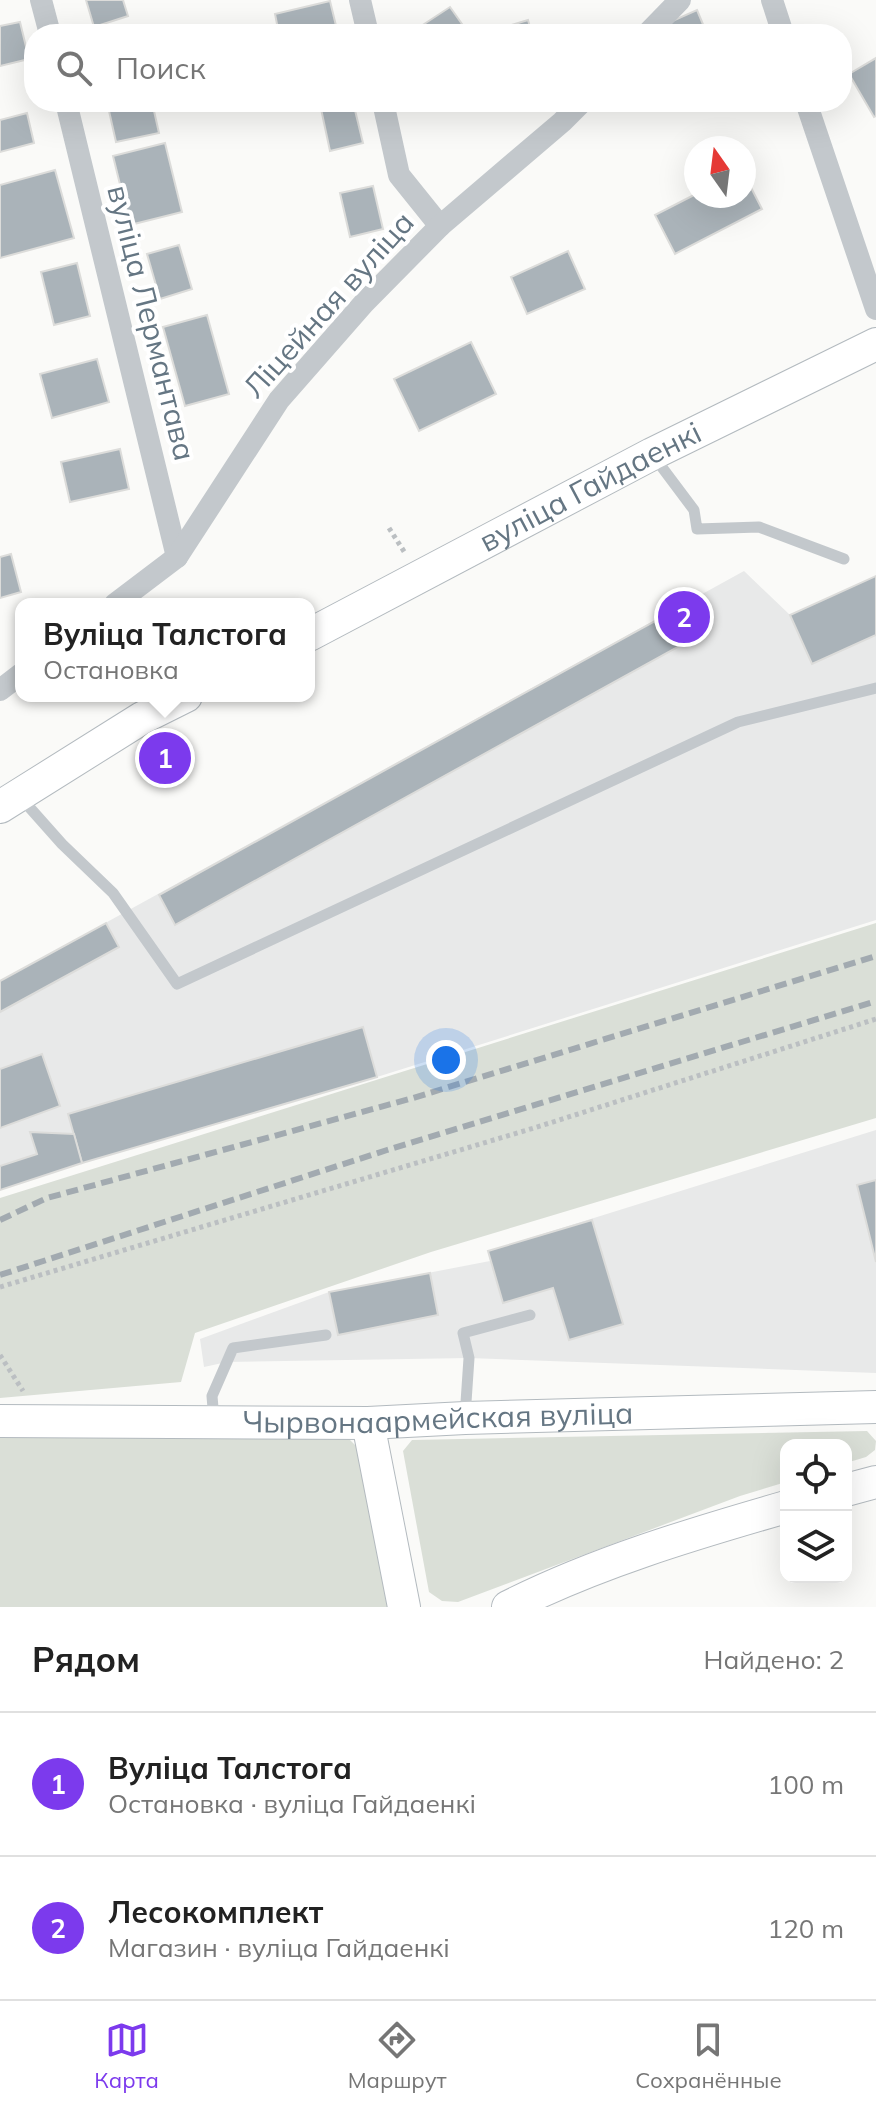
<!DOCTYPE html>
<html lang="ru">
<meta charset="utf-8">
<style>
body{margin:0;font-family:Mulish,sans-serif;background:#f2f2f2;color:#222}
.controls{position:absolute;right:24px;bottom:24px;display:grid;overflow:hidden;border-radius:16px;box-shadow:0 8px 32px #0002}
.controls button{width:72px;height:72px;display:grid;place-items:center;padding:0;border:0;border-bottom:2px solid #e0e0e0;background:#fff;color:#222;font:40px sans-serif}
.compass{position:absolute;left:684px;top:136px;width:72px;height:72px;border-radius:50%;background:#fff;box-shadow:0 8px 32px #0002;rotate:346deg}
.you{position:absolute;left:446px;top:1060px;width:28px;height:28px;margin:-20px;border:6px solid #fff;border-radius:50%;background:#1a73e8;box-shadow:0 0 0 12px #1a73e833}
.badge{display:grid;place-items:center;width:52px;height:52px;border-radius:50%;background:#7c3aed;color:#fff;font-size:26px;font-weight:700}
.pin{position:absolute;translate:-50% -50%;border:4px solid #fff;box-shadow:0 2px 8px #0006}
.popup{position:absolute;left:15px;top:598px;width:300px;height:104px;box-sizing:border-box;display:grid;place-content:center;border-radius:16px;background:#fff;filter:drop-shadow(0 2px 6px #0005);font-size:26px;white-space:nowrap;color:#767676}
.popup b{font-size:30px;color:#222}
.popup::after{content:'';position:absolute;left:50%;top:100%;margin-left:-16px;border:16px solid transparent;border-top-color:#fff}
.list{margin:0;padding:0;list-style:none}
h2{display:flex;justify-content:space-between;align-items:center;height:104px;margin:0;padding:0 32px;font-size:34px}
h2 small{font-size:26px;font-weight:400;color:#767676}
.list li{display:grid;grid-template-columns:52px 1fr auto;gap:24px;align-items:center;box-sizing:border-box;height:144px;padding:0 32px;border-top:2px solid #e0e0e0}
.list b{display:block;font-size:30px;white-space:nowrap}
.list p{margin:0;font-size:26px;white-space:nowrap;color:#767676}
.list em{font-size:26px;font-style:normal;color:#767676}
.icon{flex:none;width:44px;height:44px;fill:none;stroke:currentColor;stroke-width:2;stroke-linecap:round;stroke-linejoin:round}
.map{position:relative;flex:none;width:876px;height:1607px;overflow:hidden}
.search{position:absolute;background:#fff;box-shadow:0 8px 32px #0002;left:24px;right:24px;top:24px;height:88px;display:flex;align-items:center;gap:20px;box-sizing:border-box;padding:0 28px;border-radius:32px;color:#767676;font-size:30px}
.sheet{height:392px;background:#fff}
nav{display:flex;justify-content:space-around;align-items:center;box-sizing:border-box;height:112px;border-top:2px solid #e0e0e0;background:#fff;font-size:22px;color:#767676}
nav a{display:grid;justify-items:center;gap:4px}
nav .on{color:#7c3aed}
.map>svg:first-child{display:block}
.built{fill:#e8e9e9}
.green{fill:#dadfd7}
.building{fill:#aab3b9;stroke:#dcdcda;stroke-width:2}
.lines{fill:none;stroke-linecap:round;stroke-linejoin:round}
.secondary-casing{stroke:#b3babf;stroke-width:34}
.path{stroke:#bbbfc2;stroke-width:5;stroke-dasharray:4 4;stroke-linecap:butt}
.lane{stroke:#c3c8cc;stroke-width:11}
.street{stroke:#c3c8cc;stroke-width:22}
.secondary{stroke:#fff;stroke-width:32}
.rail{stroke:#a2aab0;stroke-width:6;stroke-dasharray:12 6;stroke-linecap:butt}
.labels{text-anchor:middle;stroke-width:8;stroke-linejoin:round;paint-order:stroke}
.street-label{font-size:30px;fill:#657683;stroke:#fff}
</style>
<div class="map">
<svg width="876" height="1607" viewBox="0 0 876 1607">
<rect width="100%" height="100%" fill="#fafaf8"/>
<g class="built">
<polygon points="744,571 790,615 812,663 876,635 876,920 377,1077 82,1163 0,1190 0,981"/>
<polygon points="876,1130 876,1373 469,1358 227,1362 204,1367 200,1339 329,1292 490,1261 488,1251"/>
</g>
<g class="green">
<polygon points="876,923 876,1118 431,1252 195,1333 181,1382 0,1398 0,1198"/>
<polygon points="867,1431 876,1441 875,1450 866,1457 846,1463 846,1445 786,1445 786,1482 740,1496 458,1602 442,1601 429,1592 403,1451 412,1440"/>
<polygon points="345,1435 358,1448 388,1607 0,1607 0,1436"/>
</g>
<g class="building">
<polygon points="86,0 123,0 128,16 94,27"/>
<polygon points="330,1 338,34 279,34 275,14"/>
<polygon points="450,7 469,34 413,34 412,32"/>
<polygon points="697,10 707,34 675,34 670,22"/>
<polygon points="528,20 532,34 504,34 502,28"/>
<polygon points="20,22 29,59 0,66 0,26"/>
<polygon points="876,58 876,116 874,117 849,74"/>
<polygon points="107,102 152,102 159,133 116,142"/>
<polygon points="329,102 353,102 363,143 330,151 320,104"/>
<polygon points="27,113 34,143 0,152 0,120"/>
<polygon points="165,143 182,212 130,225 113,156"/>
<polygon points="55,170 74,238 0,258 0,185"/>
<polygon points="744,174 762,209 675,254 655,215 696,194 696,196 744,196"/>
<polygon points="373,186 383,229 350,237 340,193"/>
<polygon points="179,245 192,289 160,299 147,254"/>
<polygon points="568,251 585,289 527,314 511,277"/>
<polygon points="77,263 90,316 54,325 41,272"/>
<polygon points="207,315 229,394 185,406 163,327"/>
<polygon points="471,342 496,394 419,431 394,379"/>
<polygon points="97,359 109,402 52,418 40,374"/>
<polygon points="120,449 129,489 70,502 61,462"/>
<polygon points="11,554 21,592 0,598 0,557"/>
<polygon points="876,576 876,635 812,664 790,615"/>
<polygon points="693,600 710,629 175,925 159,895"/>
<polygon points="106,923 119,947 0,1012 0,981"/>
<polygon points="363,1027 377,1077 82,1163 68,1114"/>
<polygon points="42,1054 60,1106 0,1128 0,1069"/>
<polygon points="30,1132 74,1134 82,1163 0,1190 0,1166 37,1154"/>
<polygon points="876,1180 876,1262 857,1185"/>
<polygon points="592,1220 623,1324 569,1340 553,1288 503,1303 488,1251"/>
<polygon points="430,1273 438,1315 338,1335 329,1292"/>
</g>
<g class="lines">
<defs>
<g id="secondary">
<path id="s1" d="M 309,635 L 652,454 L 876,344"/>
<polyline points="0,807 142,718 186,696"/>
<path id="s2" d="M 0,1421 L 368,1423 L 465,1418 L 876,1407"/>
<polyline points="368,1423 404,1607"/>
<polyline points="846,1490 876,1482"/>
<path d="M 508,1607 C 595,1563 692,1534 786,1507"/>
</g>
</defs>
<use href="#secondary" class="secondary-casing"/>
<g class="path">
<polyline points="389,528 405,553"/>
<polyline points="156,741 165,758"/>
<polyline points="0,1287 534,1128 876,1019"/>
<polyline points="0,1355 23,1391"/>
</g>
<g class="lane">
<polyline points="655,458 694,510 697,529 759,527 844,559"/>
<polyline points="22,799 62,844 113,893 177,984 738,722 876,688"/>
<polyline points="465,1417 469,1358 463,1333 530,1315"/>
<polyline points="214,1420 212,1396 233,1348 326,1335"/>
</g>
<g class="street">
<polyline points="41,0 50,34"/>
<polyline points="360,0 368,34"/>
<polyline points="772,0 783,34"/>
<polyline points="647,34 680,0"/>
<polyline points="66,102 177,557"/>
<polyline points="383,102 399,175 440,226"/>
<polyline points="806,102 876,309"/>
<polyline points="115,604 177,557 279,400 364,303 440,226 562,122 582,102"/>
<polyline points="0,690 21,674"/>
</g>
<use href="#secondary" class="secondary"/>
<g class="rail">
<polyline points="0,1220 47,1198 413,1098 876,956"/>
<polyline points="0,1275 387,1150 873,1002"/>
</g>
</g>
<g class="labels">
<g class="street-label">
<text transform="translate(329 305) rotate(-48)" y="10">Ліцейная вуліца</text>
<text transform="translate(151 323) rotate(76)" y="10">вуліца Лермантава</text>
<text dy="10" stroke="none"><textPath href="#s1" startOffset="318">вуліца Гайдаенкі</textPath></text>
<text dy="10" stroke="none"><textPath href="#s2" startOffset="438">Чырвонаармейская вуліца</textPath></text>
</g>
</g>
</svg>
<div class="controls">
<button><svg class="icon" aria-label="locate" viewBox="0 0 24 24"><circle cx="12" cy="12" r="6"/><path d="M12 2v4M12 18v4M2 12h4M18 12h4"/></svg></button>
<button><svg class="icon" aria-label="layers" viewBox="0 0 24 24"><path d="M12 4l9 5-9 5-9-5zM3 14l9 5 9-5"/></svg></button>
</div>
<svg class="compass" viewBox="-18 -18 36 36"><path d="M0-13l5 13h-10z" fill="#e53935"/><path d="M0 13l5-13h-10z" fill="#767676"/></svg>
<div class="you"></div>
<div class="pin badge" style="left:165px;top:758px">1</div>
<div class="popup"><b>Вуліца Талстога</b>Остановка</div>
<div class="pin badge" style="left:684px;top:617px">2</div>
<div class="search"><svg class="icon" aria-label="search" viewBox="0 0 24 24"><circle cx="10" cy="10" r="6"/><path d="M15 15l6 6"/></svg>Поиск</div>
</div>
<section class="sheet">
<h2>Рядом<small>Найдено: 2</small></h2>
<ul class="list">
<li><span class="badge">1</span><div><b>Вуліца Талстога</b><p>Остановка · вуліца Гайдаенкі</p></div><em>100 m</em></li>
<li><span class="badge">2</span><div><b>Лесокомплект</b><p>Магазин · вуліца Гайдаенкі</p></div><em>120 m</em></li>
</ul>
</section>
<nav>
<a class="on"><svg class="icon" aria-label="map" viewBox="0 0 24 24"><path d="M3 6l6-2 6 2 6-2v14l-6 2-6-2-6 2zM9 4v14M15 6v14"/></svg>Карта</a>
<a><svg class="icon" aria-label="directions" viewBox="0 0 24 24"><path d="M12 3l9 9-9 9-9-9zM9 14v-3h6M13 9l2 2-2 2"/></svg>Маршрут</a>
<a><svg class="icon" aria-label="saved" viewBox="0 0 24 24"><path d="M7 4h10v16l-5-4-5 4z"/></svg>Сохранённые</a>
</nav>
